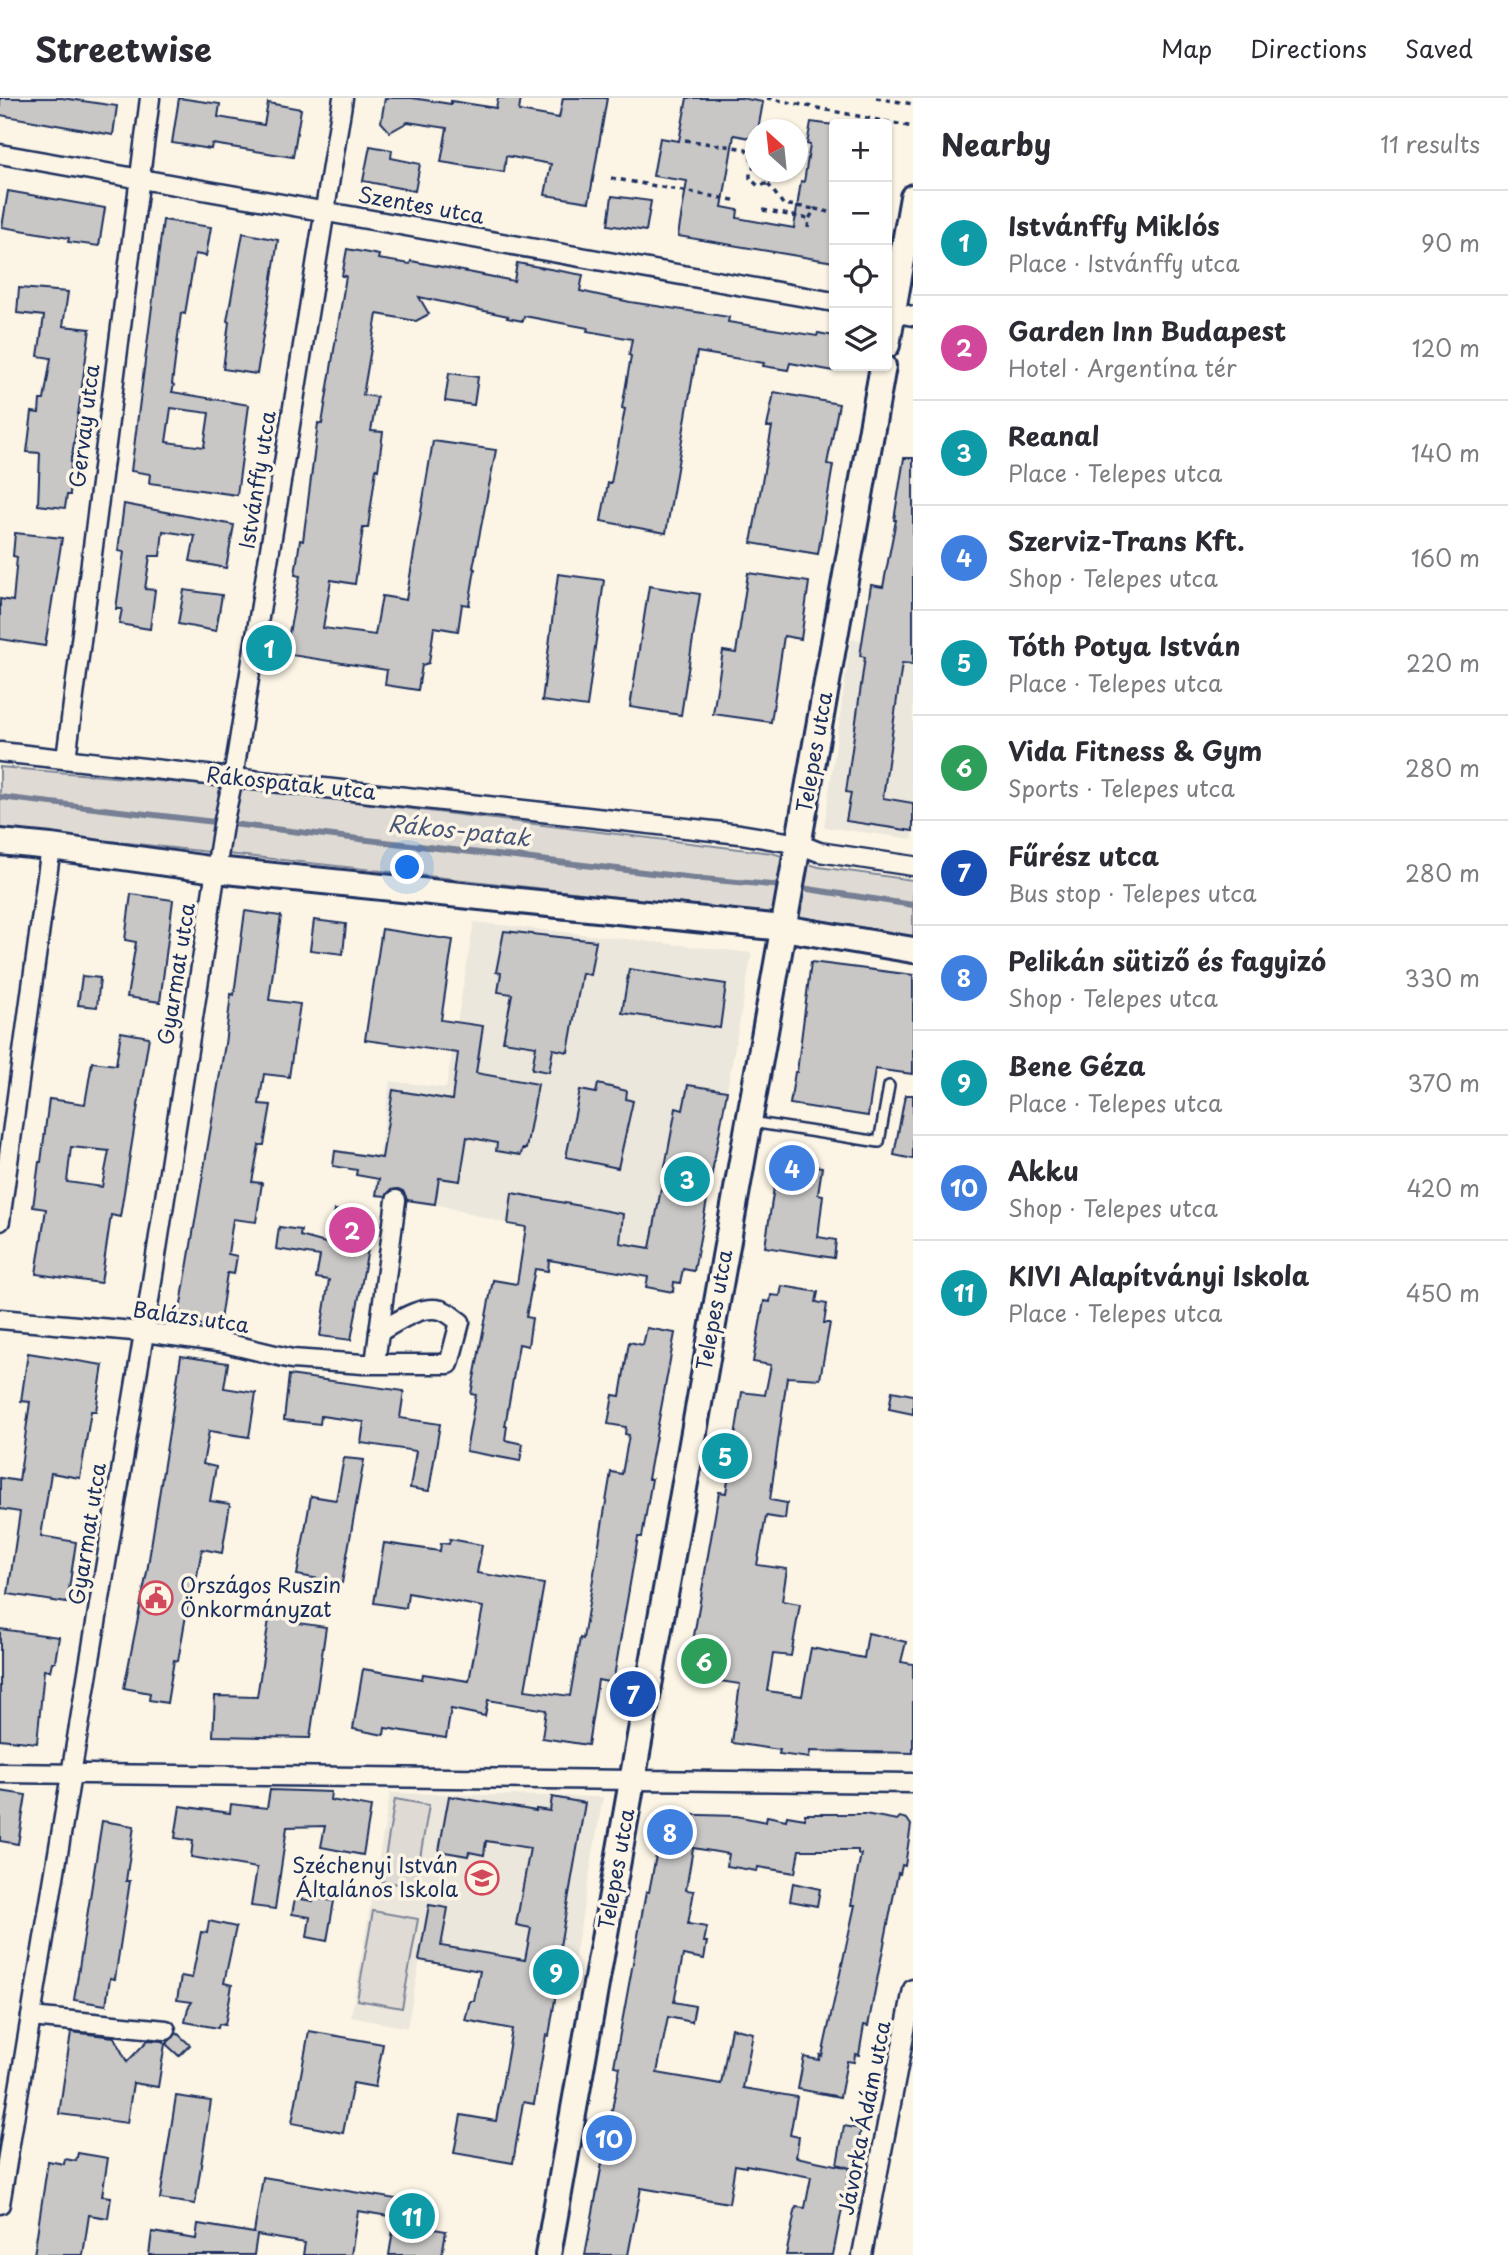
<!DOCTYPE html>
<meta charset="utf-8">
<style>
body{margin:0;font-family:"Playpen Sans",sans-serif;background:#f7f7f7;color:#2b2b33}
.controls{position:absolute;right:21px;top:21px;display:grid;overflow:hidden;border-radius:7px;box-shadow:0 2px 5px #0004}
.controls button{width:63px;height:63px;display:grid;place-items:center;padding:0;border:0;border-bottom:2px solid #e1e1e2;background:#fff;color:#2b2b33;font:35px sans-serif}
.compass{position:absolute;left:745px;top:21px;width:63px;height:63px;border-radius:50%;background:#fff;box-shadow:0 2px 5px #0004;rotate:333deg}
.you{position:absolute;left:408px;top:770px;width:24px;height:24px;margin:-18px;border:5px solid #fff;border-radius:50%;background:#1a73e8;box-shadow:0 0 0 10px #1a73e833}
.badge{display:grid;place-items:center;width:46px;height:46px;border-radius:50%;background:#d1495b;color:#fff;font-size:23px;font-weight:700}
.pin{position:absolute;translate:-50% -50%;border:4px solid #fff;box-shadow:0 2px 7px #0006}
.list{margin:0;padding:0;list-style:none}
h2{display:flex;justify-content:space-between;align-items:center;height:91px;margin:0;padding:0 28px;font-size:30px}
h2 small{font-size:23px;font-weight:400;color:#7c7c81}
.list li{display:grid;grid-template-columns:46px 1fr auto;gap:21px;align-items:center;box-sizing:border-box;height:105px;padding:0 28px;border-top:2px solid #e1e1e2}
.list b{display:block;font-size:26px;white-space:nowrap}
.list p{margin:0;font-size:23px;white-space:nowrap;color:#7c7c81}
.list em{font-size:23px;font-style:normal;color:#7c7c81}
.icon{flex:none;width:38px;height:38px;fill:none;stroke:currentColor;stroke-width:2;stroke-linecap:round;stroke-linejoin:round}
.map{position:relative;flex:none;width:913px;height:2157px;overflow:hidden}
header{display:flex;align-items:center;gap:42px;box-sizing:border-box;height:98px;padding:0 35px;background:#fff;border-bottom:2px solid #e1e1e2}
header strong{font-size:33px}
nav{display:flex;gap:38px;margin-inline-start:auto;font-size:24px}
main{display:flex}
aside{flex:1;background:#fff}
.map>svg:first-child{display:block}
.built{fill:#ece7dc}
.green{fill:#dfdbd4;stroke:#7d8599;stroke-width:2}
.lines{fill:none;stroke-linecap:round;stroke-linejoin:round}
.stream{stroke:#767f94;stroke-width:6}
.building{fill:#c8c7c6;stroke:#1b2f5e;stroke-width:2;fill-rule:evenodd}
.lane-casing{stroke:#1b2f5e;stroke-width:14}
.street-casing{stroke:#1b2f5e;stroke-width:23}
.secondary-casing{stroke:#1b2f5e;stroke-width:30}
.path{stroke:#1b2f5e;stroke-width:3.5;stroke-dasharray:5 5;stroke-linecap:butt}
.lane{stroke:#fcf5e5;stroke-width:9}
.street{stroke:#fcf5e5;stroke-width:18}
.secondary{stroke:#fcf5e5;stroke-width:24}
.labels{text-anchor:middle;stroke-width:7;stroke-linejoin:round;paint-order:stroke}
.street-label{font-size:21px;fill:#1b2f5e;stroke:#fcf5e5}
.poi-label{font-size:21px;fill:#1b2f5e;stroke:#fcf5e5;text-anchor:start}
.water-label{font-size:23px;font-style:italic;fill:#485779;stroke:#fcf5e5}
</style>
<header>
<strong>Streetwise</strong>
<nav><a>Map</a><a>Directions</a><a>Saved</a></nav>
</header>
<main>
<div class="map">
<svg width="913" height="2157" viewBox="0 0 913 2157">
<rect width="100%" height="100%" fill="#fcf5e5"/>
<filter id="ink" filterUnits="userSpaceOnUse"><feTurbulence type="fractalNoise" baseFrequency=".0143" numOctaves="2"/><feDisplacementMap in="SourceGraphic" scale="14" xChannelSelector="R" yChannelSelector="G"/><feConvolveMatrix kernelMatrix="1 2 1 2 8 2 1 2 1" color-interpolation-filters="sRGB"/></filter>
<g filter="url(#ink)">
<g class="built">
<polygon points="851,541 913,550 913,741 824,729"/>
<polygon points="474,824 752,855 697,1158 508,1126 435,1106 374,1095 390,983 446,990"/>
<polygon points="390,1695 603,1699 570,1888 420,1862 407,1930 351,1919"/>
</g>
<g class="green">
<polygon points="0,669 249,691 772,755 819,769 913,782 913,839 808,820 0,731"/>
<polygon points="395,1701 429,1707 415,1789 381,1783"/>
<polygon points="373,1813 418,1821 402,1910 357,1902"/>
</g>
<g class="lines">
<g class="stream">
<polyline points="0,699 703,781 784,788"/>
<polyline points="795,789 913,807"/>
</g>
</g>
<g class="building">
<polygon points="0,0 62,0 117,8 113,37 0,17"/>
<polygon points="179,0 220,6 218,19 264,27 268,5 301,11 293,59 212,46 211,51 172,45"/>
<polygon points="385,0 412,0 451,6 451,3 496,10 498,0 521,0 519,13 559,20 563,0 607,0 589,104 545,97 551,66 506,58 504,74 441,64 447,30 408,24 390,34 381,24"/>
<polygon points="687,0 741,0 763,4 758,32 755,32 755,41 734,37 722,109 738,112 737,120 794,130 801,83 804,84 810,47 807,46 811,24 834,27 834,164 678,138 687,83 653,78 660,40 679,43"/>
<polygon points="370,48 392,52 391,60 420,66 415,93 363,83"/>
<polygon points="8,93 105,110 99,148 68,144 69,140 2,129"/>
<polygon points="612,98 651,103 646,133 608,127"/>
<path d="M 163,122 L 211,129 L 206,158 L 195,156 L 185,216 L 181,215 L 172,286 L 174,287 L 172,294 L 249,307 L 237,397 L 149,385 L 150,376 L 131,373 ZM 171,310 L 209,315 L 204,349 L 166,344 Z"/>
<polygon points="243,135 278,142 257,276 223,271 229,224 227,223"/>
<polygon points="347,151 379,157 378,161 410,166 411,163 514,183 517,165 583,177 580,193 630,204 729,219 728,224 817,238 818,235 834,238 834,273 790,265 788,272 763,268 764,265 697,254 666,435 601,423 608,385 611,385 625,311 622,310 631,258 629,257 632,241 587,233 588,230 524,218 523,223 507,220 508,218 419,199 429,216 416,223 377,216 363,297 377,299 371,333 383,334 378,372 376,371 368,430 363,430 355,486 331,482 323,530 375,537 382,498 406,502 433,343 496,352 473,470 475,471 469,507 462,506 458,533 434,529 429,565 422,567 418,592 385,587 387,572 285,556 300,478 295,477 300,442 303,443 318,325 322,326 346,178 342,178"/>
<polygon points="19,190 68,194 63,228 90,231 72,359 71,359 70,397 67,397 65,410 38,407 40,355 27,354 32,314 39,315 40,302 44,302 51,260 38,258 44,218 17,215"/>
<polygon points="449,275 478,279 474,307 445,303"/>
<polygon points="774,294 839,306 827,366 833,367 818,456 751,445 772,329 767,329"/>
<polygon points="904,360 913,360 913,566 902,565 883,700 913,705 913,733 846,723 851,695 846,694 865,559 860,558 871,487 883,489 896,422 894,422"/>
<polygon points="124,406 234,427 226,470 190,463 195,438 163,433 160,458 150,458 145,491 155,492 150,531 119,526 122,511 116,511 124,454 118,453"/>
<polygon points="15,435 62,440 45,548 0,541 0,501 13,503 17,459 13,458"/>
<polygon points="748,475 809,484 801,541 784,538 771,624 713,616 723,553 736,555"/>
<polygon points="558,476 604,482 587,609 542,603"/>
<polygon points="649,488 700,496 681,617 630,609"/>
<polygon points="184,492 222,497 216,533 178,526"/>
<polygon points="131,796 173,802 160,904 127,899 136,844 125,842"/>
<polygon points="245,813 281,818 269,902 300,906 289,979 264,976 259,1006 271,1007 264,1047 259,1047 252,1084 262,1085 256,1124 233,1121 228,1156 237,1158 234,1176 227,1175 219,1229 178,1224 225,946 231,896 234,897"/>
<polygon points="314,822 346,826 343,856 310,852"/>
<polygon points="382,831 453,842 441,922 483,928 476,975 538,986 526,1051 522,1051 521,1057 496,1053 497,1045 467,1039 460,1083 439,1080 435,1106 407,1102 403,1093 398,1091 391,1092 386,1098 376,1097 379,1081 356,1077 357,1072 333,1068 335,1053 382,1060 393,992 452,1002 458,955 365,942"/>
<polygon points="504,833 596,843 590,877 582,875 568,954 553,951 549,974 532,971 536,948 503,943 512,896 498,894 501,875 496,874"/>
<polygon points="811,864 913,877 913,976 875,971 868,1018 790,1006 795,974 797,974"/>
<polygon points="629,871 726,886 720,930 622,915"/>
<polygon points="82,878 100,880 97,909 78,907"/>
<path d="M 121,934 L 149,939 L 120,1119 L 111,1117 L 101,1185 L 36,1176 L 46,1111 L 33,1109 L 39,1064 L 41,1064 L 49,1001 L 85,1006 L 92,964 L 116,967 ZM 71,1049 L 109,1053 L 102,1089 L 67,1084 Z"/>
<polygon points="598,986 627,993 626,1001 633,1003 618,1070 566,1059 580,992 596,995"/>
<polygon points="688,987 727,993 694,1173 683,1171 680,1185 674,1184 673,1194 646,1189 648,1179 549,1162 548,1173 535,1171 526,1219 532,1220 528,1248 519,1246 505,1328 507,1328 505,1342 523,1346 520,1363 466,1353 476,1297 471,1296 493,1182 517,1186 526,1129 508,1126 512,1095 623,1116 620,1145 650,1150 676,1010 683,1012"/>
<polygon points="905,997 913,997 913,1061 894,1057"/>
<polygon points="782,1062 822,1069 818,1096 823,1097 818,1139 836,1142 834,1160 765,1149 774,1089 779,1090"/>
<polygon points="335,1112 374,1119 351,1242 320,1238 329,1182 316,1180 320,1158 276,1151 279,1129 301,1132 300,1138 329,1146"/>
<polygon points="782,1188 818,1194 816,1204 827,1206 824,1225 830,1225 820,1281 787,1279 770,1402 787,1405 785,1421 766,1418 757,1467 787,1471 782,1503 800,1506 791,1558 773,1556 767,1593 802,1598 811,1550 864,1560 868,1535 906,1544 901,1564 913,1566 913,1655 810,1653 809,1660 779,1656 780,1652 732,1645 740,1586 687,1578 719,1394 726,1395 742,1294 765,1297 771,1267 753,1264 764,1203 770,1204 771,1197 780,1198"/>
<polygon points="647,1230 675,1235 648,1381 652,1381 642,1439 638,1439 613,1585 598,1582 588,1647 542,1640 546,1612 488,1602 485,1618 451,1611 446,1640 385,1630 384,1637 353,1631 363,1571 422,1581 423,1576 469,1583 483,1509 408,1495 406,1510 374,1505 384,1445 440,1453 441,1445 449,1446 450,1441 482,1447 477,1475 544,1486 525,1592 570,1598 580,1540 583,1541 611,1374 622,1376 629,1337 625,1336 626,1329 608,1326 613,1297 620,1298 629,1244 643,1247"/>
<polygon points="28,1255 103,1267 96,1313 91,1313 80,1380 51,1375 41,1438 76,1444 67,1505 8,1496 20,1414 0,1411 0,1380 19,1383 30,1304 21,1303"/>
<polygon points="181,1258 228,1265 224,1290 256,1295 249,1339 209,1333 203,1366 216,1369 210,1403 230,1406 222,1455 202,1451 196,1483 192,1483 178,1563 174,1562 167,1605 149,1602 150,1595 124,1590 147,1474"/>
<polygon points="289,1277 404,1293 400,1320 440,1326 429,1393 410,1390 416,1353 361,1345 364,1324 321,1318 320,1326 284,1322"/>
<polygon points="892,1293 913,1297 913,1316 889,1311"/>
<polygon points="344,1360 364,1362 342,1485 297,1477 311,1398 336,1402"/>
<polygon points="270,1515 292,1518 291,1524 326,1529 310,1640 213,1638 215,1598 257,1599"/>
<polygon points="0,1531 59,1539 55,1564 52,1564 50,1573 44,1572 37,1645 0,1641"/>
<polygon points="270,1692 331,1694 330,1702 371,1709 363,1757 321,1749 325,1728 287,1729 275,1811 251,1808 257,1770 191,1759 193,1743 175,1740 180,1708 230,1715 231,1706 267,1710"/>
<polygon points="0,1693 26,1697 18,1746 0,1743"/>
<polygon points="449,1698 536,1713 536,1711 550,1713 552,1699 585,1705 553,1888 557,1889 549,1938 546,1937 534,2006 523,2004 513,2065 454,2055 461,2017 496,2023 512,1931 465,1922 470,1903 474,1903 480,1873 419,1862 429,1807 448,1810 441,1848 525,1862 531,1830 516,1827 530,1750 486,1743 484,1757 469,1754 468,1758 439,1753"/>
<polygon points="664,1716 736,1718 766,1724 767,1718 786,1722 787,1718 805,1721 805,1716 865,1716 897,1722 900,1719 907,1721 911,1727 905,1768 902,1767 900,1776 898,1775 868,1928 864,1927 859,1957 855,1956 854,1964 847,1963 840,1999 798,1991 804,1959 819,1962 820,1957 822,1958 855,1807 851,1807 861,1756 858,1756 858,1752 799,1752 795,1775 758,1769 757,1773 727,1768 729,1756 693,1750 686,1792 694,1793 688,1826 707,1829 704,1844 707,1844 704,1861 683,1857 674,1904 695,1908 692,1924 668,1919 657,1975 721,1986 731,1930 753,1935 743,1990 797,1999 790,2037 799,2039 796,2059 850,2070 833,2157 786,2157 796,2109 805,2110 811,2079 746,2067 746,2069 735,2067 729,2105 641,2090 628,2157 585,2157 620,1969 614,1968 646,1794 649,1794"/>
<polygon points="102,1723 134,1728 126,1783 130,1783 115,1881 110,1880 106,1907 74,1902"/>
<polygon points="793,1785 820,1791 817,1808 790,1803"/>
<polygon points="295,1800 313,1803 314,1800 334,1803 327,1843 307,1839 310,1819 292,1816"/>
<polygon points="209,1823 236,1829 224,1885 232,1887 225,1927 219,1926 218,1930 185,1924 188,1910 192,1904 177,1902 181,1878 192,1880 201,1834 207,1835"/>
<polygon points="309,1933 383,1946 375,1989 353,1985 343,2035 292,2025"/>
<polygon points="71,1934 114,1939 127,1964 148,1942 162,1943 165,1946 158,1989 133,1985 127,2025 59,2016"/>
<polygon points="177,1935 190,1947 179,1958 166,1946"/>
<polygon points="176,1998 211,2003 195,2106 160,2101"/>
<polygon points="844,2028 861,2031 853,2071 837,2066"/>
<polygon points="78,2055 108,2060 102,2098 111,2099 108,2120 89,2117 83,2157 34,2157 48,2063 64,2066 65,2061 76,2063"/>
<polygon points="263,2079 432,2107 428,2130 446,2133 442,2157 389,2157 395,2119 358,2113 351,2157 303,2157 305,2145 257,2137 254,2157 149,2157 152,2134 196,2141 198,2126 254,2135"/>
</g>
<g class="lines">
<defs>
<polyline id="lane" points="751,1024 879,1044 889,988"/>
<g id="street">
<polyline points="0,56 834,204"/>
<polyline points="887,213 913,218"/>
<polyline points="0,654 740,736 799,746 819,754 913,768"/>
<polyline points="66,661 150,0"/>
<polyline points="0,1123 51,749"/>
<path d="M 0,1221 L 144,1234 L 225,1245 L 292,1261 L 363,1266 L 449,1266 L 460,1224 C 454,1220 448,1214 441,1212 C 419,1207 397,1224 379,1234 L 375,1266"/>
<polyline points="379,1234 396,1102"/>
<polyline points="0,1675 913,1685"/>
<polyline points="31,1919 166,1932"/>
<polyline points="0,2106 143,1241 223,727 233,680 343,0"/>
<polyline points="862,2157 913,1891"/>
</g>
<g id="secondary">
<polyline points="887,247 913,99"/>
<polyline points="0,744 51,749 216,772 783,830 913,852"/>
<polyline points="548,2157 883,268"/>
</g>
</defs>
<use href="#lane" class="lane-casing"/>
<use href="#street" class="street-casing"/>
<use href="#secondary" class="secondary-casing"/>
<g class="path">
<polyline points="767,0 913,29"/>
<polyline points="876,0 913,6"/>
<polyline points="685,42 746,51 755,67"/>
<polyline points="755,67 750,74 750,80 758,88 770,85 773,80 773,74"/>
<polyline points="611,80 739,103"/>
<polyline points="768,86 783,106 815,111"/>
<polyline points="763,112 809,121"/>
<polyline points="808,130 809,121 815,111 834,115"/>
</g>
<use href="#lane" class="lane"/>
<use href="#street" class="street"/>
<use href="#secondary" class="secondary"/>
</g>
</g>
<defs>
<symbol id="civic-ring" viewBox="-11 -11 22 22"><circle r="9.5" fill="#fcf5e5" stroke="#d1495b" stroke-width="1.5"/><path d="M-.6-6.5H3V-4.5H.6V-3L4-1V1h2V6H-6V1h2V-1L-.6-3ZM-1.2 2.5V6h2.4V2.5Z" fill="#d1495b"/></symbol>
<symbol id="school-ring" viewBox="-11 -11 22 22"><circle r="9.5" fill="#fcf5e5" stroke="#d1495b" stroke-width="1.5"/><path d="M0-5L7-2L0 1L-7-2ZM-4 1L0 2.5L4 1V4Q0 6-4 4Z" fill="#d1495b"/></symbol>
</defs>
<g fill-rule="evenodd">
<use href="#civic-ring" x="137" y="1481" width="38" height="38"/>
<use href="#school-ring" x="463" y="1761" width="38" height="38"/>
</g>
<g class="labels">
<g class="street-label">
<text transform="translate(421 108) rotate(10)" y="7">Szentes utca</text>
<text transform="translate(85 328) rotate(-83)" y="7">Gervay utca</text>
<text transform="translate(258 382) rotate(-81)" y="7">Istvánffy utca</text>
<text transform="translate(815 654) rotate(-80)" y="7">Telepes utca</text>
<text transform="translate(291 686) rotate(6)" y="7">Rákospatak utca</text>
<text transform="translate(177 876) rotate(-81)" y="7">Gyarmat utca</text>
<text transform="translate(715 1212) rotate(-80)" y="7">Telepes utca</text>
<text transform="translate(191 1220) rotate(8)" y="7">Balázs utca</text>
<text transform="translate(88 1436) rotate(-81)" y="7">Gyarmat utca</text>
<text transform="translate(617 1771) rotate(-80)" y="7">Telepes utca</text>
<text transform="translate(865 2020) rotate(-79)" y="7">Jávorka Ádám utca</text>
</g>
<g class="poi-label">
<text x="180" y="1495">Országos Ruszin<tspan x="180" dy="24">Önkormányzat</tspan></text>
<text x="458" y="1775" text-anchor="end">Széchenyi István<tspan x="458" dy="24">Általános Iskola</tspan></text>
</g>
<g class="water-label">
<text transform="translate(459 733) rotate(6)" y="8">Rákos-patak</text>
</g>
</g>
</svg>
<div class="controls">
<button>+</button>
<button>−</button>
<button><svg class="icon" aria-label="locate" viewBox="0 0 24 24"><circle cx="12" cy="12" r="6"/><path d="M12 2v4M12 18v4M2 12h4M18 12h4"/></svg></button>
<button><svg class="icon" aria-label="layers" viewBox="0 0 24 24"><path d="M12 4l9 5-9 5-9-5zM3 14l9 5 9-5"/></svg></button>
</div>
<svg class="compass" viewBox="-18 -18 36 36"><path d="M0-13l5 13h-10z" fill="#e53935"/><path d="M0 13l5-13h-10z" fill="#7c7c81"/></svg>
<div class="you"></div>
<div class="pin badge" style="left:269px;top:550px;background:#0f9aa8">1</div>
<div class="pin badge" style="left:352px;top:1132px;background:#d1479c">2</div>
<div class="pin badge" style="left:687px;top:1081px;background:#0f9aa8">3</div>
<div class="pin badge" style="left:792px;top:1070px;background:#3f7fe0">4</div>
<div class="pin badge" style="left:725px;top:1358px;background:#0f9aa8">5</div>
<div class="pin badge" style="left:704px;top:1563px;background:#2e9e5b">6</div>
<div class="pin badge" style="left:633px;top:1596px;background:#1a4fb4">7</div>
<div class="pin badge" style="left:670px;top:1734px;background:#3f7fe0">8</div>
<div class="pin badge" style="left:556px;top:1874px;background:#0f9aa8">9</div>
<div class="pin badge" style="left:609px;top:2040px;background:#3f7fe0">10</div>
<div class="pin badge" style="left:412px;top:2118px;background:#0f9aa8">11</div>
</div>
<aside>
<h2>Nearby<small>11 results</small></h2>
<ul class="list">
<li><span class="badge" style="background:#0f9aa8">1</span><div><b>Istvánffy Miklós</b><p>Place · Istvánffy utca</p></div><em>90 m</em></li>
<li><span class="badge" style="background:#d1479c">2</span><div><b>Garden Inn Budapest</b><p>Hotel · Argentína tér</p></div><em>120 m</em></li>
<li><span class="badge" style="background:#0f9aa8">3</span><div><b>Reanal</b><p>Place · Telepes utca</p></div><em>140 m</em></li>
<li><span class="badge" style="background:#3f7fe0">4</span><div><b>Szerviz-Trans Kft.</b><p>Shop · Telepes utca</p></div><em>160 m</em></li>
<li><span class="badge" style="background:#0f9aa8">5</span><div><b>Tóth Potya István</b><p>Place · Telepes utca</p></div><em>220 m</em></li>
<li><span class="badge" style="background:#2e9e5b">6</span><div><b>Vida Fitness &amp; Gym</b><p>Sports · Telepes utca</p></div><em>280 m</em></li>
<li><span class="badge" style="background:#1a4fb4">7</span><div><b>Fűrész utca</b><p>Bus stop · Telepes utca</p></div><em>280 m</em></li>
<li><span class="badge" style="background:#3f7fe0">8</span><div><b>Pelikán sütiző és fagyizó</b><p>Shop · Telepes utca</p></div><em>330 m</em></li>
<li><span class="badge" style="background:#0f9aa8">9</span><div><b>Bene Géza</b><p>Place · Telepes utca</p></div><em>370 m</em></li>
<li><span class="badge" style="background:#3f7fe0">10</span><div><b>Akku</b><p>Shop · Telepes utca</p></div><em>420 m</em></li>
<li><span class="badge" style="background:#0f9aa8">11</span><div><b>KIVI Alapítványi Iskola</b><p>Place · Telepes utca</p></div><em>450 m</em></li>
</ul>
</aside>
</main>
